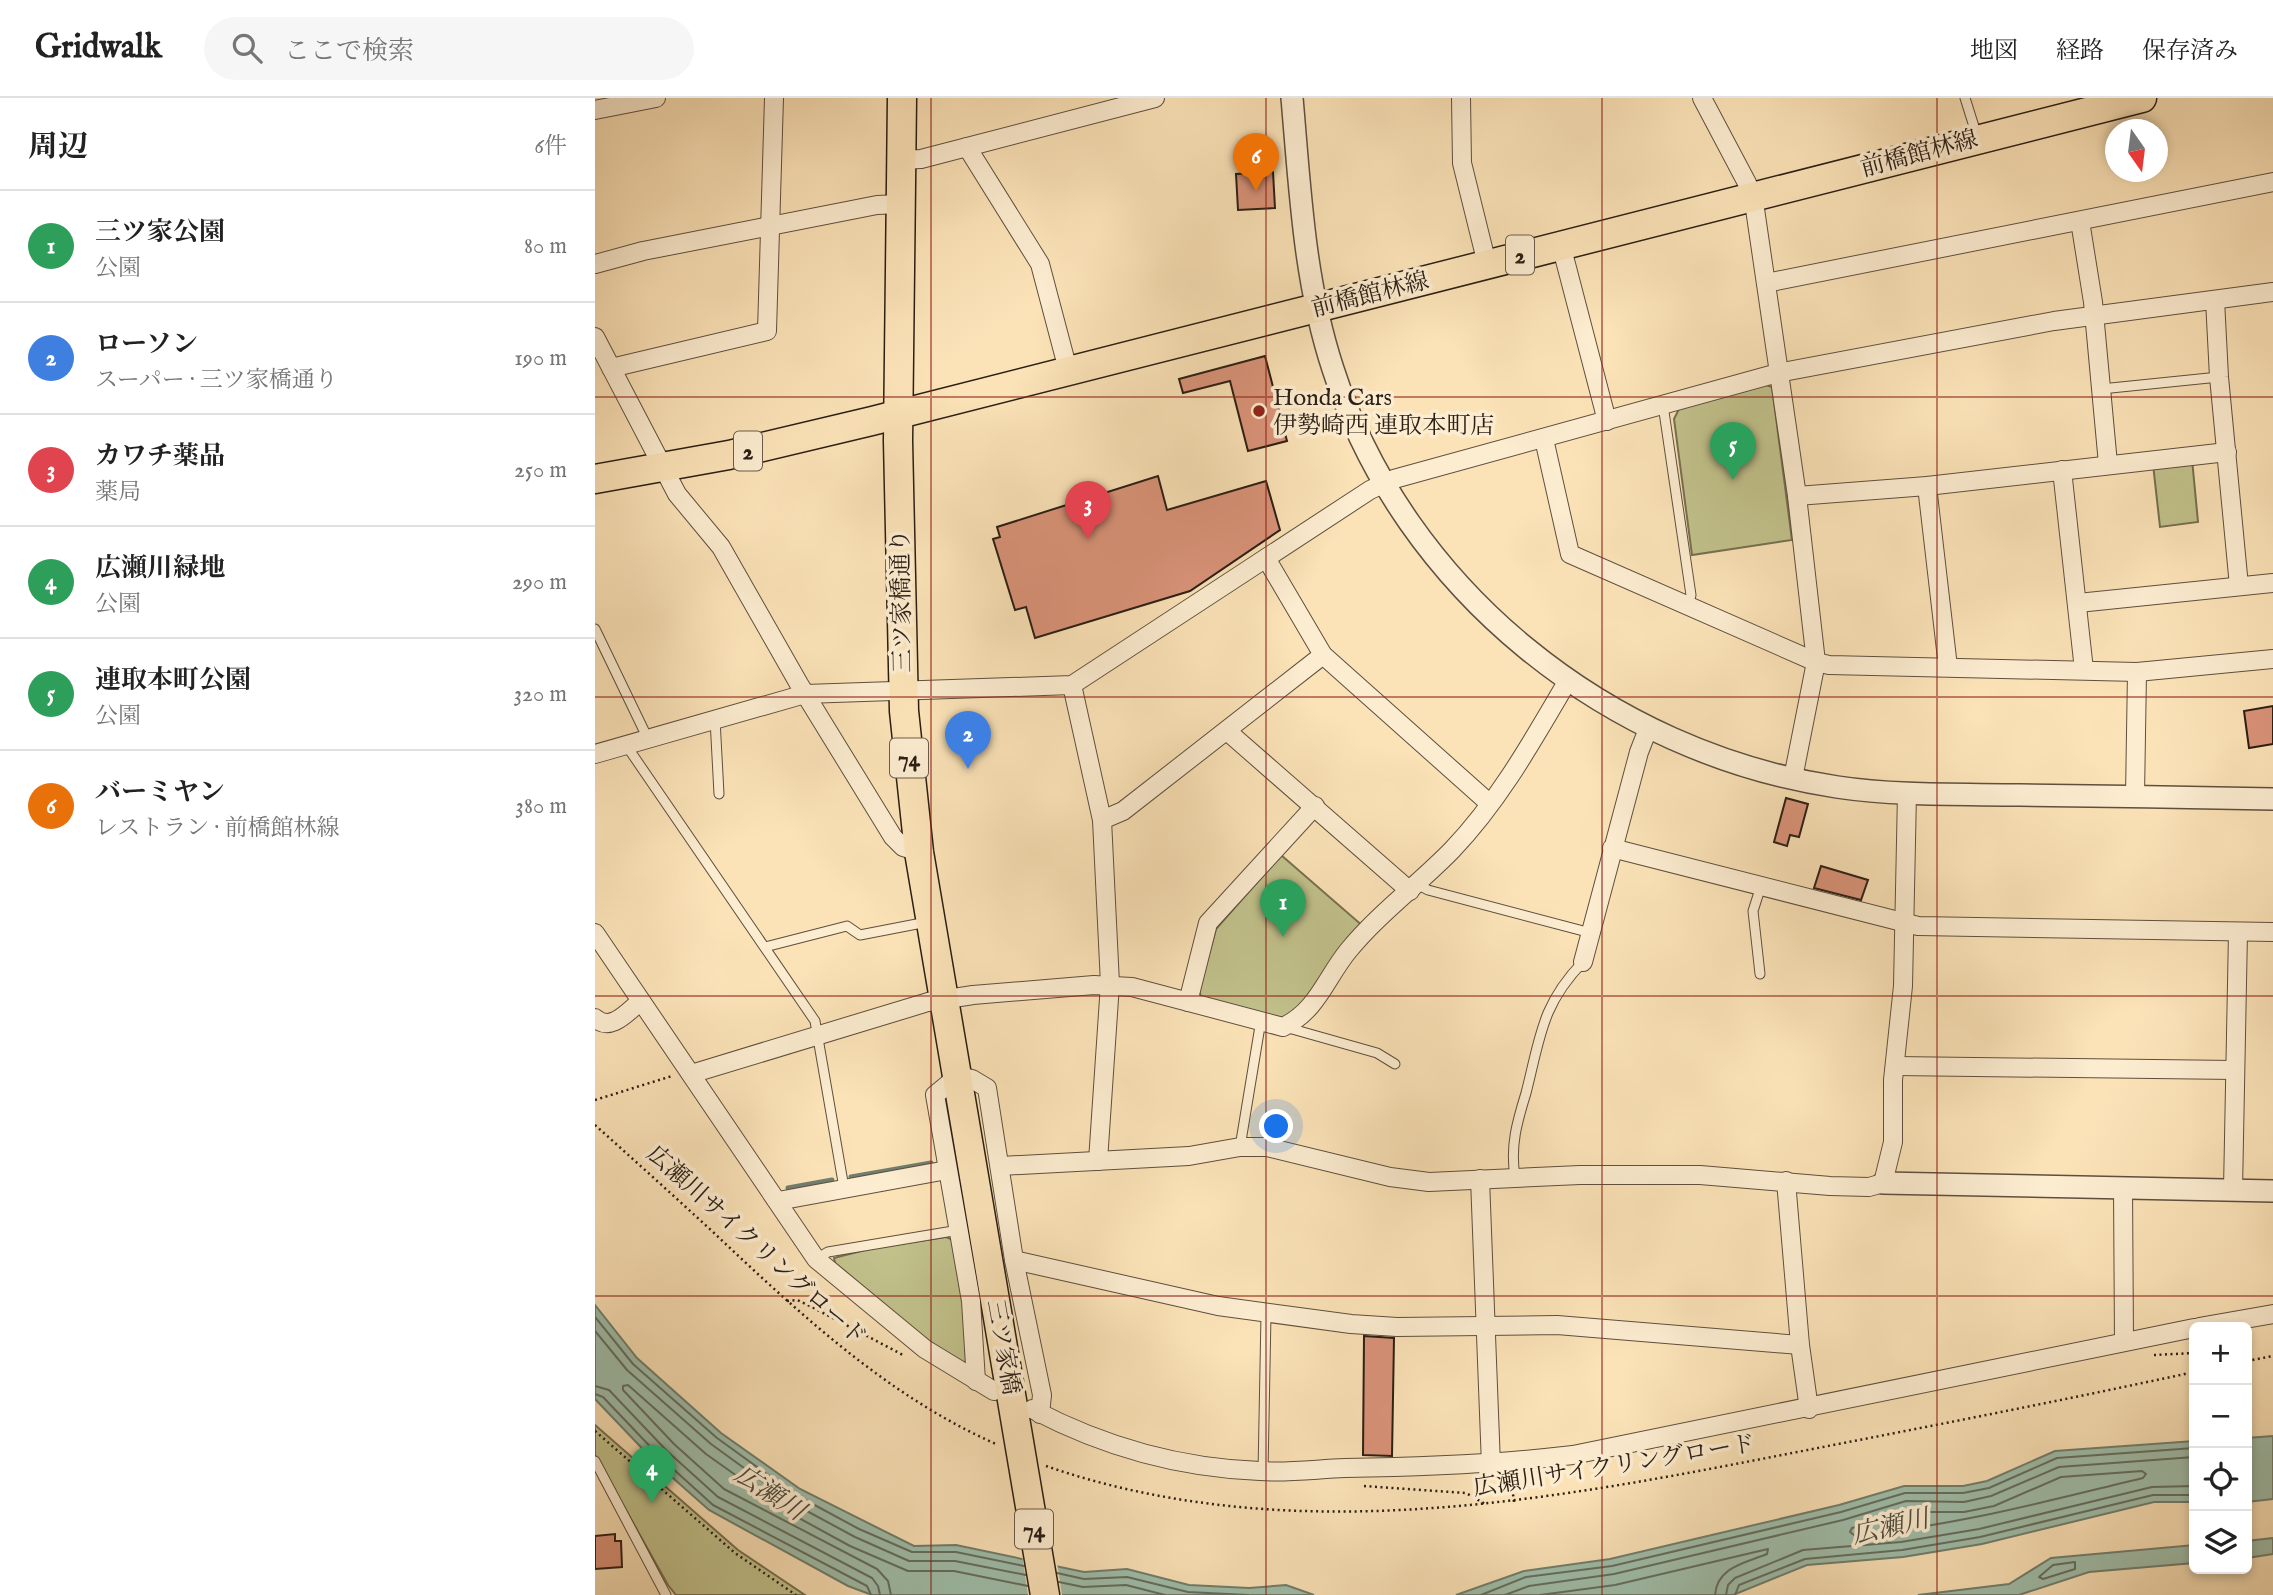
<!DOCTYPE html>
<html lang="ja">
<meta charset="utf-8">
<style>
body{margin:0;font-family:"IM FELL English","Noto Serif JP",serif;background:#f6f6f6;color:#222}
.controls{position:absolute;right:21px;bottom:21px;display:grid;overflow:hidden;border-radius:10px;box-shadow:0 4px 10px #0003}
.controls button{width:63px;height:63px;display:grid;place-items:center;padding:0;border:0;border-bottom:2px solid #e0e0e0;background:#fff;color:#222;font:35px sans-serif}
.compass{position:absolute;left:1510px;top:21px;width:63px;height:63px;border-radius:50%;background:#fff;box-shadow:0 4px 10px #0003;rotate:166deg}
.you{position:absolute;left:682px;top:1029px;width:24px;height:24px;margin:-18px;border:5px solid #fff;border-radius:50%;background:#1a73e8;box-shadow:0 0 0 10px #1a73e833}
.badge{display:grid;place-items:center;width:46px;height:46px;border-radius:50%;background:#7c3aed;color:#fff;font-size:23px;font-weight:700}
.pin{position:absolute;translate:-50% -58px;filter:drop-shadow(0 2px 4px #0008)}
.pin::after{content:'';position:absolute;top:37px;width:24px;height:21px;background:inherit;clip-path:polygon(0 0,100% 0,50% 100%)}
.list{margin:0;padding:0;list-style:none}
h2{display:flex;justify-content:space-between;align-items:center;height:91px;margin:0;padding:0 28px;font-size:30px}
h2 small{font-size:23px;font-weight:400;color:#767676}
.list li{display:grid;grid-template-columns:46px 1fr auto;gap:21px;align-items:center;box-sizing:border-box;height:112px;padding:0 28px;border-top:2px solid #e0e0e0}
.list b{display:block;font-size:26px;white-space:nowrap}
.list p{margin:0;font-size:23px;white-space:nowrap;color:#767676}
.list em{font-size:23px;font-style:normal;color:#767676}
.icon{flex:none;width:38px;height:38px;fill:none;stroke:currentColor;stroke-width:2;stroke-linecap:round;stroke-linejoin:round}
.map{position:relative;flex:none;width:1678px;height:1497px;overflow:hidden}
header{display:flex;align-items:center;gap:42px;box-sizing:border-box;height:98px;padding:0 35px;background:#fff;border-bottom:2px solid #e0e0e0}
header strong{font-size:33px}
nav{display:flex;gap:38px;margin-inline-start:auto;font-size:24px}
.search{width:490px;height:63px;background:#f6f6f6;display:flex;align-items:center;gap:18px;box-sizing:border-box;padding:0 24px;border-radius:38px;color:#767676;font-size:26px}
main{display:flex}
aside{flex:1;background:#fff}
.map>svg:first-child{display:block}
.green{fill:#c2c28c;stroke:#767050;stroke-width:2}
.water{fill:#9fbeaa;stroke:#707e6e;stroke-width:2}
.pier{fill:#fbe2b7}
.lines{fill:none;stroke-linecap:round;stroke-linejoin:round}
.shore{stroke:#646e60;stroke-width:2}
.stream{stroke:#707e6e;stroke-width:5}
.building{fill:#da9379;stroke:#2a1e15;stroke-width:2}
.service-casing{stroke:#5e4f3e;stroke-width:11}
.minor-casing{stroke:#5e4f3e;stroke-width:20}
.tertiary-casing{stroke:#5e4f3e;stroke-width:24}
.primary-casing{stroke:#2a1e15;stroke-width:31}
.path{stroke:#2a1e15;stroke-width:2.5;stroke-dasharray:2 3.5;stroke-linecap:butt}
.service{stroke:#fcecd0;stroke-width:9}
.minor{stroke:#fcecd0;stroke-width:18}
.tertiary{stroke:#fcecd0;stroke-width:21}
.primary{stroke:#fbe2b7;stroke-width:28}
.grid{fill:none;stroke:#8f2418;stroke-width:2;stroke-opacity:0.55}
.poi-dot{fill:#8f2418;stroke:#fcecd0;stroke-width:2.5}
.labels{text-anchor:middle;stroke-width:7;stroke-linejoin:round;paint-order:stroke}
.shield{fill:#fcecd0;stroke:#695c4d;stroke-width:2}
.shield-label{font-size:23px;font-weight:bold;fill:#2a1e15}
.street-label{font-size:24px;fill:#2a1e15;stroke:#fcecd0}
.poi-label{font-size:24px;fill:#2a1e15;stroke:#fcecd0;text-anchor:start}
.water-label{font-size:26px;font-style:italic;fill:#4d4e42;stroke:#fcecd0}
</style>
<header>
<strong>Gridwalk</strong>
<div class="search"><svg class="icon" aria-label="search" viewBox="0 0 24 24"><circle cx="10" cy="10" r="6"/><path d="M15 15l6 6"/></svg>ここで検索</div>
<nav><a>地図</a><a>経路</a><a>保存済み</a></nav>
</header>
<main>
<aside>
<h2>周辺<small>6件</small></h2>
<ul class="list">
<li><span class="badge" style="background:#2e9e5b">1</span><div><b>三ツ家公園</b><p>公園</p></div><em>80 m</em></li>
<li><span class="badge" style="background:#3f7fe0">2</span><div><b>ローソン</b><p>スーパー · 三ツ家橋通り</p></div><em>190 m</em></li>
<li><span class="badge" style="background:#e0444e">3</span><div><b>カワチ薬品</b><p>薬局</p></div><em>250 m</em></li>
<li><span class="badge" style="background:#2e9e5b">4</span><div><b>広瀬川緑地</b><p>公園</p></div><em>290 m</em></li>
<li><span class="badge" style="background:#2e9e5b">5</span><div><b>連取本町公園</b><p>公園</p></div><em>320 m</em></li>
<li><span class="badge" style="background:#e8710a">6</span><div><b>バーミヤン</b><p>レストラン · 前橋館林線</p></div><em>380 m</em></li>
</ul>
</aside>
<div class="map">
<svg width="1678" height="1497" viewBox="0 0 1678 1497">
<rect width="100%" height="100%" fill="#fbe2b7"/>
<filter id="stains"><feTurbulence type="fractalNoise" baseFrequency=".00286" numOctaves="4"/><feColorMatrix values="0 0 0 0 .2 0 0 0 0 .09 0 0 0 0 .02 0 0 0 .5 -.17"/></filter>
<radialGradient id="worn" r=".72"><stop offset=".6" stop-color="#630" stop-opacity="0"/><stop offset="1" stop-color="#630" stop-opacity=".3"/></radialGradient>
<g class="green">
<polygon points="1171,287 1177,289 1197,442 1097,457 1079,321 1084,311"/>
<polygon points="1597,361 1603,424 1565,429 1558,366"/>
<polygon points="686,757 769,829 697,917 687,920 607,901 604,893 621,831"/>
<polygon points="351,1139 358,1142 369,1209 372,1263 366,1265 327,1238 240,1165 239,1160 278,1150"/>
<polygon points="0,1327 143,1452 210,1497 81,1497 73,1487 0,1357"/>
</g>
<g class="water">
<polygon points="0,1207 42,1260 126,1335 205,1391 319,1448 361,1447 489,1474 532,1471 594,1487 654,1490 691,1487 719,1497 277,1497 253,1488 114,1412 61,1365 0,1301"/>
<polygon points="1678,1338 1678,1401 1652,1404 1652,1340"/>
<polygon points="1599,1343 1599,1404 1559,1404 1387,1446 1308,1459 1212,1467 1138,1497 861,1497 929,1473 1015,1461 1244,1407 1309,1388 1368,1388 1392,1383 1460,1353"/>
<polygon points="1678,1440 1678,1456 1652,1460 1652,1443"/>
<polygon points="1599,1447 1599,1465 1494,1474 1424,1497 1323,1497 1414,1486 1456,1460"/>
</g>
<polygon class="pier" points="427,1457 462,1464 467,1497 433,1497"/>
<g class="lines">
<g class="shore">
<polyline points="0,1219 38,1266 122,1340 201,1397 264,1431 317,1454 361,1454 429,1468"/>
<polyline points="0,1233 32,1272 116,1346 197,1405 260,1439 314,1463 360,1463 431,1477"/>
<polyline points="0,1288 14,1292 72,1353 123,1399 277,1480 283,1488 285,1497"/>
<polyline points="0,1296 8,1299 66,1360 118,1407 272,1488 276,1497"/>
<path d="M 1547,1373 L 1551,1376 L 1548,1380 C 1452,1403 1357,1429 1259,1437 L 1255,1434 L 1257,1430 L 1313,1414 L 1369,1414 L 1399,1408 L 1466,1379 Z"/>
<polygon points="1480,1464 1480,1471 1448,1481 1444,1479 1458,1467"/>
<polyline points="462,1475 489,1481 532,1479 593,1494 653,1497"/>
<polyline points="464,1484 488,1489 531,1487 570,1497"/>
<polyline points="296,1497 293,1483 282,1471 129,1391 79,1346 28,1292 28,1288 33,1287 111,1356 191,1413 255,1448 313,1473 359,1473 433,1488"/>
<polyline points="886,1497 931,1479 1017,1468 1246,1414 1310,1395 1368,1395 1394,1390 1462,1360 1599,1350"/>
<polyline points="910,1497 934,1488 1019,1476 1248,1422 1311,1403 1369,1404 1396,1398 1464,1369 1599,1359"/>
<path d="M 945,1497 L 1020,1487 L 1173,1451 L 1172,1456 C 1150,1465 1122,1469 1120,1497"/>
<polyline points="1131,1497 1133,1487 1140,1480 1208,1452 1306,1444 1384,1431 1557,1389 1599,1388"/>
<polyline points="1140,1497 1144,1487 1210,1461 1307,1452 1385,1439 1558,1397 1599,1397"/>
</g>
<g class="stream">
<polyline points="256,1079 336,1065"/>
<polyline points="193,1090 237,1082"/>
</g>
</g>
<g class="building">
<polygon points="678,74 680,110 643,112 641,76"/>
<polygon points="670,258 692,343 653,353 635,283 588,295 584,281"/>
<polygon points="563,378 572,412 671,383 685,432 595,493 440,540 431,509 420,512 398,441 405,439 402,429"/>
<polygon points="1678,608 1678,646 1654,650 1649,613"/>
<polygon points="1191,700 1213,706 1204,739 1195,737 1192,748 1179,744"/>
<polygon points="1226,768 1273,782 1266,802 1219,790"/>
<polygon points="769,1238 799,1240 797,1358 768,1357"/>
<polygon points="20,1436 20,1443 26,1443 27,1469 0,1471 0,1438"/>
</g>
<g class="lines">
<defs>
<g id="service">
<polyline points="1370,0 1382,38"/>
<polyline points="1506,291 1624,279"/>
<polyline points="1068,307 1096,497 1093,508"/>
<polyline points="0,531 53,641"/>
<polyline points="120,621 124,696"/>
<polyline points="31,647 220,923 249,1090"/>
<polyline points="822,786 833,792 996,835"/>
<polyline points="170,849 252,828 265,837 332,824"/>
<polyline points="1165,876 1158,813 1166,788"/>
<polyline points="690,929 782,955 800,966"/>
<polyline points="645,1049 666,922"/>
<path d="M 920,1079 C 915,1048 922,1024 931,995 C 945,941 946,907 988,864"/>
<polyline points="221,1161 233,1154 364,1132"/>
<polyline points="0,1363 71,1497"/>
<polyline points="668,1374 671,1216"/>
</g>
<g id="minor">
<polyline points="866,0 867,65 892,166"/>
<polyline points="1107,0 1152,85 1160,111 1202,398 1221,564 1198,680"/>
<polyline points="0,12 61,0"/>
<polyline points="372,49 445,166 473,272"/>
<polyline points="306,62 326,61 560,0"/>
<polyline points="1485,123 1498,204 1513,366"/>
<polyline points="966,147 1012,323"/>
<polyline points="0,166 48,153 282,107 305,106"/>
<polyline points="1171,185 1678,84"/>
<polyline points="1620,202 1624,279 1644,488"/>
<polyline points="0,239 82,396 126,449 204,586 298,739 308,749 324,754"/>
<polyline points="16,270 172,233 179,0"/>
<polyline points="949,341 975,456 1221,564 1234,567 1542,574 1678,561"/>
<polyline points="1467,372 1489,572"/>
<polyline points="1332,388 1353,569"/>
<polyline points="1202,398 1332,388 1632,354"/>
<polyline points="671,460 728,557 894,705"/>
<polyline points="1483,505 1678,485"/>
<polyline points="477,587 507,722 515,886 503,1063"/>
<polyline points="632,633 815,793"/>
<polyline points="0,656 210,596 477,587 775,392 799,381 1183,275 1459,223 1678,194"/>
<polyline points="1540,698 1542,574"/>
<polyline points="507,722 528,713 728,557"/>
<polyline points="1017,750 1323,828 1678,834"/>
<polyline points="0,835 221,1161 330,1251 399,1293"/>
<polyline points="988,864 1044,654 1053,631"/>
<polyline points="593,904 613,825 720,708"/>
<path d="M 0,920 C 16,935 33,913 46,903"/>
<polyline points="1300,968 1640,972"/>
<path d="M 96,976 L 333,904 L 378,897 L 499,887 L 537,889 L 688,929 C 722,913 731,880 753,853 C 783,816 824,786 857,752 C 904,703 938,642 972,584"/>
<polyline points="406,1068 594,1058 645,1049 672,1049 795,1079 834,1084 985,1077 1105,1077 1235,1088 1274,1089 1288,1085 1298,1044 1298,982 1308,888 1312,695"/>
<polyline points="885,1081 896,1367"/>
<polyline points="1191,1083 1205,1247 1214,1311"/>
<polyline points="1528,1089 1529,1243"/>
<polyline points="1638,1092 1643,834"/>
<polyline points="183,1103 352,1072"/>
<polyline points="419,1162 623,1208 756,1226 802,1229 962,1227 1205,1247"/>
<polyline points="1604,1229 1678,1216"/>
<polyline points="381,1283 376,1203 340,997 363,978 377,981 392,990 419,1162 447,1297 445,1316"/>
<path d="M 437,1311 C 509,1349 583,1370 665,1373 C 693,1375 722,1371 750,1370 C 827,1369 901,1366 978,1357 L 1599,1230"/>
</g>
<g id="tertiary">
<path d="M 697,0 C 705,91 709,183 738,271 C 809,492 1014,655 1242,689 C 1302,698 1364,696 1425,697 C 1509,698 1594,699 1678,701"/>
<polyline points="1288,1085 1678,1093"/>
</g>
<g id="primary">
<polyline points="307,0 303,343 309,613 324,754 450,1497"/>
<polyline points="0,381 134,357 277,323 1547,0"/>
</g>
</defs>
<use href="#service" class="service-casing"/>
<use href="#minor" class="minor-casing"/>
<use href="#tertiary" class="tertiary-casing"/>
<use href="#primary" class="primary-casing"/>
<g class="path">
<polyline points="0,1002 77,978"/>
<path d="M 0,1027 C 39,1062 79,1098 118,1134 C 203,1214 292,1298 401,1346"/>
<polyline points="192,1203 202,1202 215,1208 308,1257"/>
<polyline points="1559,1257 1599,1255"/>
<polyline points="1652,1263 1678,1258"/>
<polyline points="0,1333 140,1455 201,1497"/>
<path d="M 451,1368 C 694,1452 952,1403 1197,1355 C 1331,1329 1465,1303 1599,1274"/>
<polyline points="916,1380 919,1404"/>
<polyline points="769,1388 871,1395 892,1407"/>
</g>
<use href="#service" class="service"/>
<use href="#minor" class="minor"/>
<use href="#tertiary" class="tertiary"/>
<use href="#primary" class="primary"/>
</g>
<path class="grid" d="M 336,0 L 336,1497M 671,0 L 671,1497M 1007,0 L 1007,1497M 1342,0 L 1342,1497M 0,299 L 1678,299M 0,599 L 1678,599M 0,898 L 1678,898M 0,1198 L 1678,1198"/>
<circle class="poi-dot" cx="664" cy="313" r="7"/>
<g class="labels">
<g class="shield">
<rect x="911" y="137.5" width="28" height="39" rx="5"/>
<rect x="139" y="333.5" width="28" height="39" rx="5"/>
<rect x="295" y="640.5" width="38" height="39" rx="5"/>
<rect x="420" y="1411.5" width="38" height="39" rx="5"/>
</g>
<g class="shield-label">
<text x="925" y="165">2</text>
<text x="153" y="361">2</text>
<text x="314" y="668">74</text>
<text x="439" y="1439">74</text>
</g>
<g class="street-label">
<text transform="translate(1324 55) rotate(-15)" y="8">前橋館林線</text>
<text transform="translate(775 196) rotate(-14)" y="8">前橋館林線</text>
<text transform="translate(306 503) rotate(-91)" y="8">三ツ家橋通り</text>
<text transform="translate(162 1147) rotate(42)" y="8">広瀬川サイクリングロード</text>
<text transform="translate(409 1249) rotate(80)" y="8">三ツ家橋</text>
<text transform="translate(1019 1367) rotate(-9)" y="8">広瀬川サイクリングロード</text>
</g>
<g class="poi-label">
<text x="678" y="307">Honda Cars<tspan x="678" dy="28">伊勢崎西 連取本町店</tspan></text>
</g>
<g class="water-label">
<text transform="translate(175 1394) rotate(33)" y="9">広瀬川</text>
<text transform="translate(1295 1428) rotate(-13)" y="9">広瀬川</text>
</g>
</g>
<rect width="100%" height="100%" filter="url(#stains)"/>
<rect width="100%" height="100%" fill="url(#worn)"/>
</svg>
<div class="controls">
<button>+</button>
<button>−</button>
<button><svg class="icon" aria-label="locate" viewBox="0 0 24 24"><circle cx="12" cy="12" r="6"/><path d="M12 2v4M12 18v4M2 12h4M18 12h4"/></svg></button>
<button><svg class="icon" aria-label="layers" viewBox="0 0 24 24"><path d="M12 4l9 5-9 5-9-5zM3 14l9 5 9-5"/></svg></button>
</div>
<svg class="compass" viewBox="-18 -18 36 36"><path d="M0-13l5 13h-10z" fill="#e53935"/><path d="M0 13l5-13h-10z" fill="#767676"/></svg>
<div class="you"></div>
<div class="pin badge" style="left:688px;top:839px;background:#2e9e5b">1</div>
<div class="pin badge" style="left:373px;top:671px;background:#3f7fe0">2</div>
<div class="pin badge" style="left:493px;top:441px;background:#e0444e">3</div>
<div class="pin badge" style="left:57px;top:1405px;background:#2e9e5b">4</div>
<div class="pin badge" style="left:1138px;top:382px;background:#2e9e5b">5</div>
<div class="pin badge" style="left:661px;top:93px;background:#e8710a">6</div>
</div>
</main>
